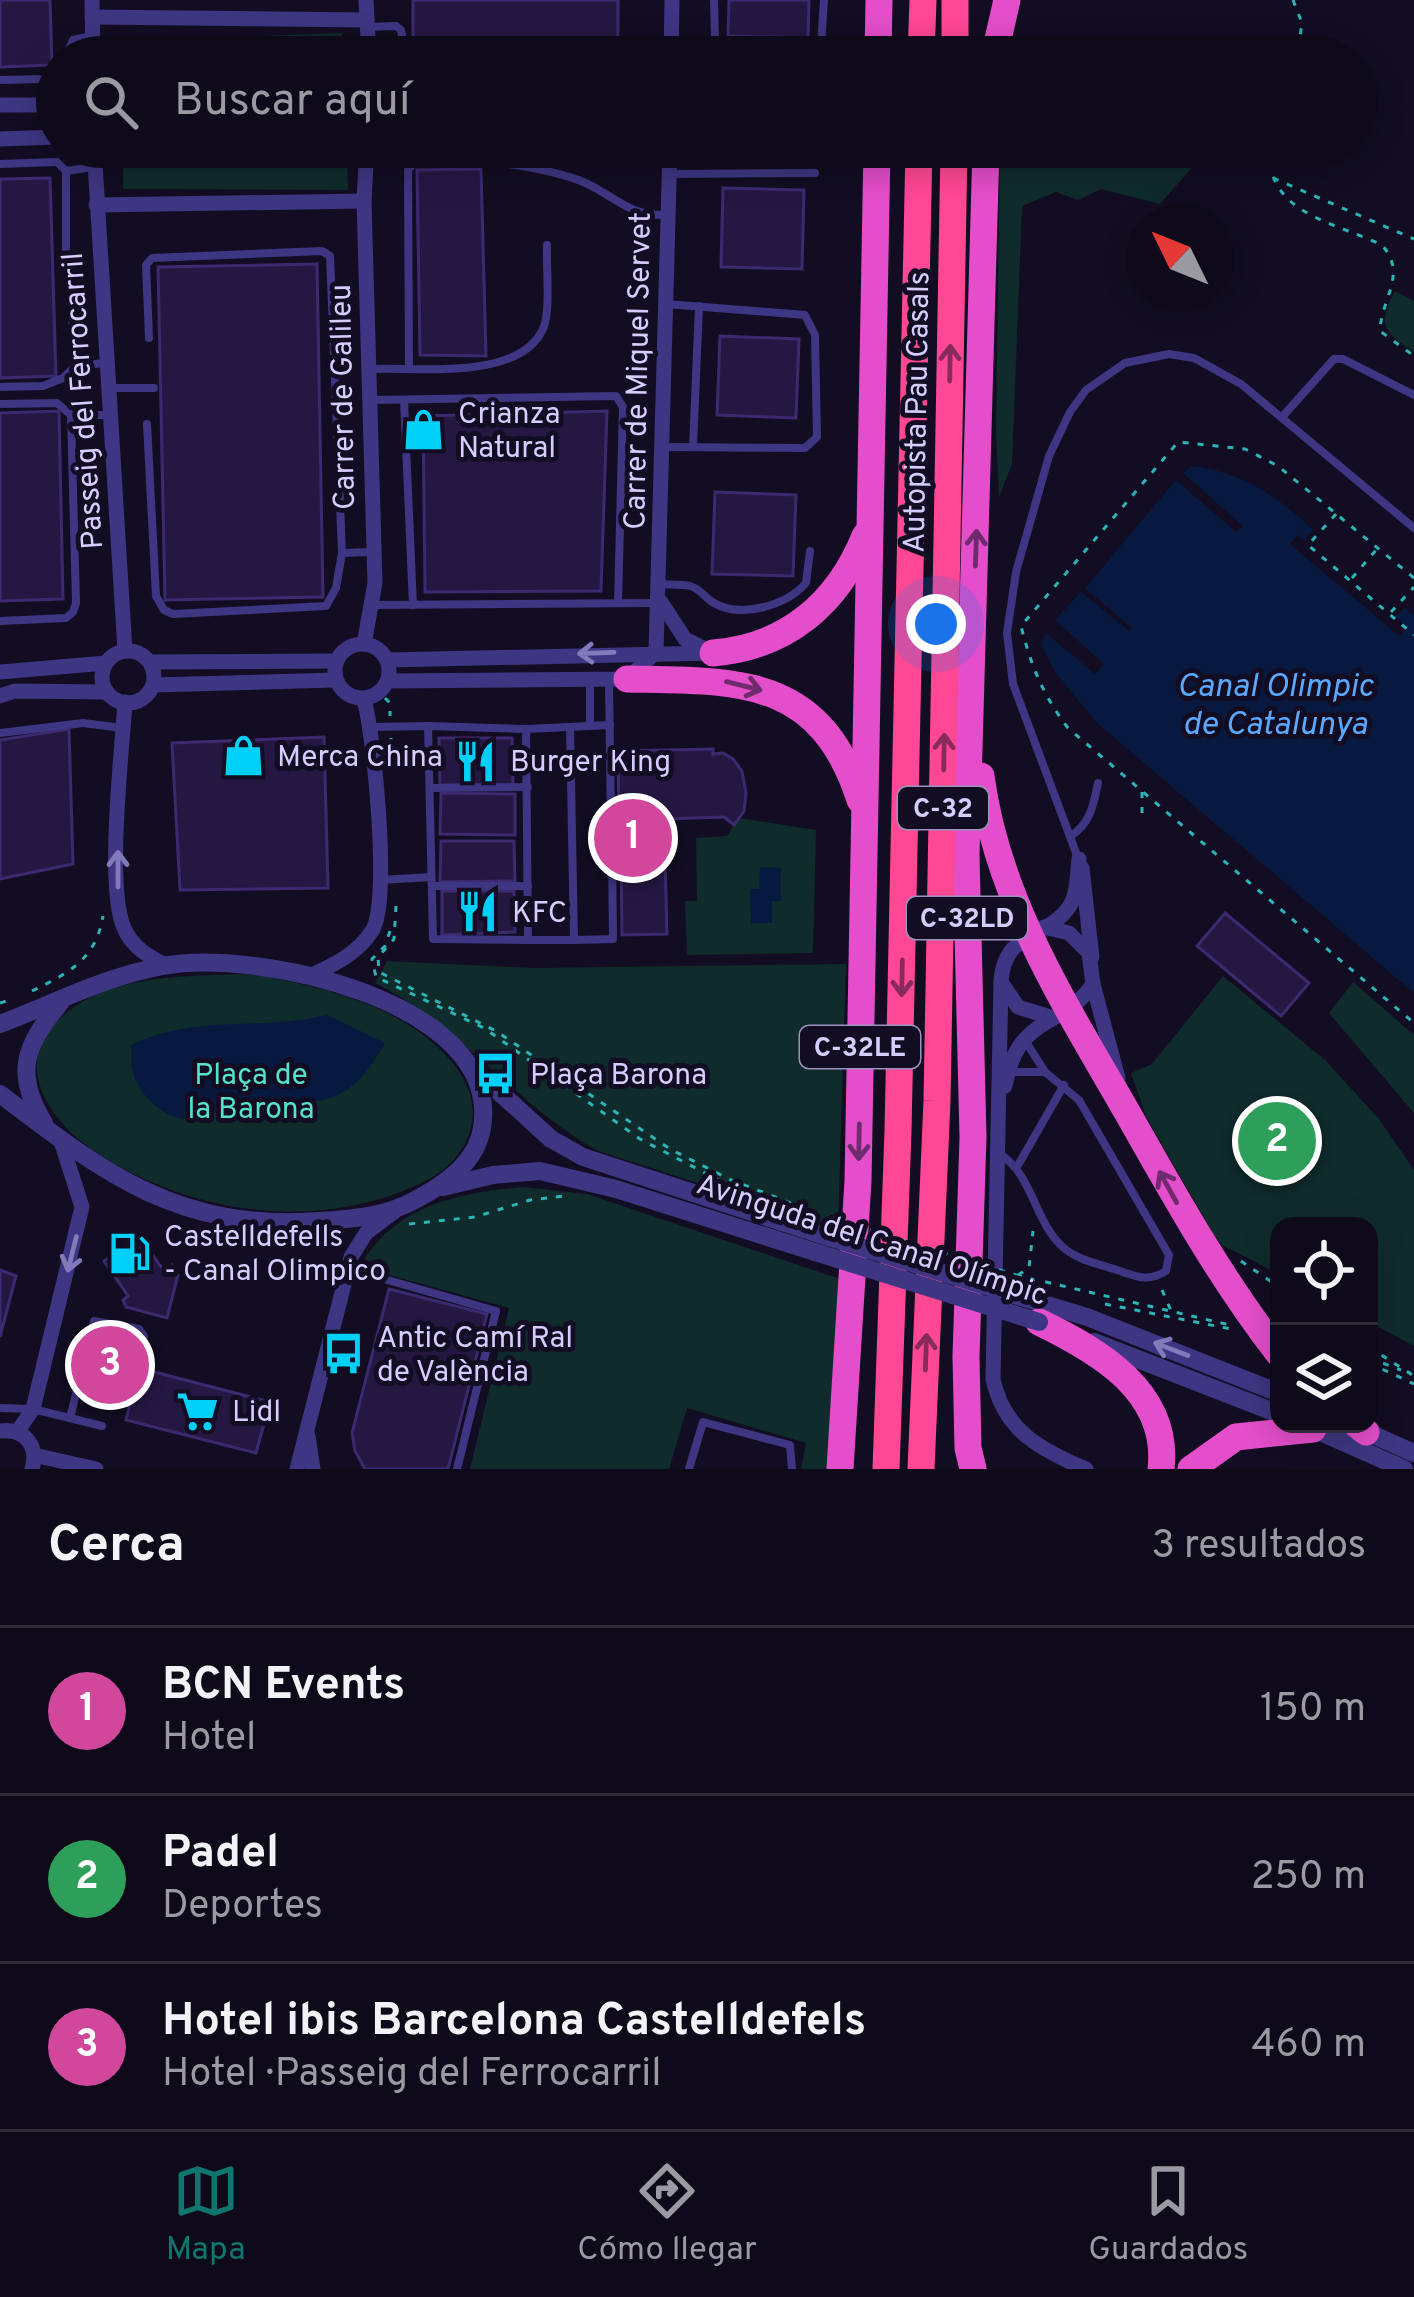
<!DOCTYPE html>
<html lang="es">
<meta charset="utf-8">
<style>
body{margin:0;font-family:Overpass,sans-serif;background:#1c1827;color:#f1f3f6}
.controls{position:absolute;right:36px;bottom:36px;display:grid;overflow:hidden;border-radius:24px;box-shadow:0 6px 30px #0003}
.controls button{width:108px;height:108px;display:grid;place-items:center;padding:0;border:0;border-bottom:3px solid #2e2b39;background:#0e0a1a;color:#f1f3f6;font:60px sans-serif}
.compass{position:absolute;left:1126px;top:204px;width:108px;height:108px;border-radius:50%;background:#0e0a1a;box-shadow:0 6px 30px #0003;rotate:313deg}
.you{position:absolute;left:936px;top:624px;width:42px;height:42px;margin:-30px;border:9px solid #fff;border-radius:50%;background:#1a73e8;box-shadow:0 0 0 18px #1a73e833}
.badge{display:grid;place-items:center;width:78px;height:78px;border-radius:50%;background:#0f766e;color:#fff;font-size:39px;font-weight:700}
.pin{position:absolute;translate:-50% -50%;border:6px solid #fff;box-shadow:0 3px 12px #0006}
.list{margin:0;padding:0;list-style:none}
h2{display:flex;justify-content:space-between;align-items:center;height:156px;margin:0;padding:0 48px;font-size:51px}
h2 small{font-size:39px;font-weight:400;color:#9b9aa2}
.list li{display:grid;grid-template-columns:78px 1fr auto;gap:36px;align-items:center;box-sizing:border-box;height:168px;padding:0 48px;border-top:3px solid #2e2b39}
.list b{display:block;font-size:45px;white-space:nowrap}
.list p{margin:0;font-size:39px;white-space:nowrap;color:#9b9aa2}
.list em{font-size:39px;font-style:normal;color:#9b9aa2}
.icon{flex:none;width:66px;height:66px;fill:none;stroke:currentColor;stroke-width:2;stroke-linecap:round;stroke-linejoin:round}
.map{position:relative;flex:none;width:1414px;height:1469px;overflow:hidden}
.search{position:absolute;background:#0e0a1a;box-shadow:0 6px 30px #0003;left:36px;right:36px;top:36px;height:132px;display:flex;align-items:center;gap:30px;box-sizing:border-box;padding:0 42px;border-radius:66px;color:#9b9aa2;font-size:45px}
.sheet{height:660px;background:#0e0a1a}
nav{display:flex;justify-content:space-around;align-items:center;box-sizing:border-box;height:168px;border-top:3px solid #2e2b39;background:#0e0a1a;font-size:33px;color:#9b9aa2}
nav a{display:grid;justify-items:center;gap:6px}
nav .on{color:#0f766e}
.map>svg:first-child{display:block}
.green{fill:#102b2c}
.water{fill:#08193f}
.building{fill:#241843;stroke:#3c2a70;stroke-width:3}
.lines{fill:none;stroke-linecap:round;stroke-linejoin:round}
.path{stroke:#2bb5b6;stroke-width:3;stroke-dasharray:6 9;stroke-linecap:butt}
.service{stroke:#3e3682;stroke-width:8}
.minor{stroke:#3e3682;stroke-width:15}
.tertiary{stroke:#3e3682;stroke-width:18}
.trunk{stroke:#e44eca;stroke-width:27}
.motorway{stroke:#ff4894;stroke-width:27}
.path-bridge{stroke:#2bb5b6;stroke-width:3;stroke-dasharray:6 9;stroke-linecap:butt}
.tertiary-bridge{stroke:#3e3682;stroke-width:18}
.oneway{stroke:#882a5b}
.oneway2{stroke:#702a6e}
.oneway3{stroke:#827aba}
.labels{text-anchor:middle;stroke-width:10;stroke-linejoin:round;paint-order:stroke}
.shield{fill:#120d22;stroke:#9b93bd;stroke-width:3}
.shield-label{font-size:27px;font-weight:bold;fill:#d6cdff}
.street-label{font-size:30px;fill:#d6cdff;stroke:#120d22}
.poi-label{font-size:30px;fill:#d6cdff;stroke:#120d22;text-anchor:start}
.park-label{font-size:30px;fill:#56e2c8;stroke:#120d22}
.water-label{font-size:33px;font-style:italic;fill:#5ba9ff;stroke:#120d22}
</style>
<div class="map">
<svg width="1414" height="1469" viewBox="0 0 1414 1469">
<rect width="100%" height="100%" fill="#120d22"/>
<g class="green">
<polygon points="342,33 343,57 123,57 123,41"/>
<polygon points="123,147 347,147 348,190 123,189"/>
<polygon points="1000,147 1137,147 1197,162 1160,204 1101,189 1078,200 1056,192 1022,206 1012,464 999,497 996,432"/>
<path d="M 1395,291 L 1414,301 L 1414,352 C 1383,332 1377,325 1395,291 Z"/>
<polygon points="739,818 816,830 813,953 687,955 685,901 697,901 696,838 727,836"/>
<path d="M 387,961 L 533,968 L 846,964 L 838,1228 L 598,1151 C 516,1106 461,1025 375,983 Z"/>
<path d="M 251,974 C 324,987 415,1007 460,1073 C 478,1101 477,1131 456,1157 C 443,1174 422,1183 403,1191 C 306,1229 193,1212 105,1158 C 37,1117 1,1046 89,998 C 131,975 204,975 251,974 Z"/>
<polygon points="1223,976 1325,1060 1379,1119 1414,1170 1414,1346 1369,1322 1369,1226 1279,1226 1279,1274 1222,1245 1215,1237 1146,1116 1131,1073 1152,1064"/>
<polygon points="1353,982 1414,1035 1414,1113 1329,1013"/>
<path d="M 523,1187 L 587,1194 L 840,1279 L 830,1469 L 801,1469 L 806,1443 L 687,1408 L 669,1469 L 470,1469 L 509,1308 L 360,1267 C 394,1205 459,1193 523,1187 Z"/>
</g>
<g class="water">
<path d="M 1191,466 C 1243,472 1276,495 1313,530 L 1304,540 L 1297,535 L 1290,544 L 1399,636 L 1408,628 L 1395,616 L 1405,608 L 1414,616 L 1414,993 L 1097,723 L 1055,672 L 1041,645 L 1046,633 L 1095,674 L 1104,664 L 1055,620 L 1081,592 L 1129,631 L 1133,629 L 1085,588 L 1176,480 L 1236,532 L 1243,526 L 1183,473 Z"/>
<polygon points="760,867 781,868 781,901 772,901 772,923 751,923 750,889 759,889"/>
<path d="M 327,1015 L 385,1043 C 342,1120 313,1097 241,1104 C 225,1105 212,1116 196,1119 C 169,1123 141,1099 133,1073 C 130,1065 132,1053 131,1045 C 194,1014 261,1031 327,1015 Z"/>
</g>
<g class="building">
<polygon points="0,0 50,0 52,65 0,67"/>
<polygon points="413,0 618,0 618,54 413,56"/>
<polygon points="729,0 809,0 808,38 728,36"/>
<polygon points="481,169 486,356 420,355 417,170"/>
<polygon points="50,178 56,376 0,378 0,179"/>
<polygon points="723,188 804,190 802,269 721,267"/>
<polygon points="317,264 323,597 165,600 158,267"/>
<polygon points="720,336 799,339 796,418 717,415"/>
<polygon points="59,411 63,599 0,601 0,413"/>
<polygon points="607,411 601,591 425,592 423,416"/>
<polygon points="715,492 796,495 793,576 712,574"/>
<polygon points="69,729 73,864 0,879 0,740"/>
<polygon points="324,737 328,888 180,890 172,743"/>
<polygon points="439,738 512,738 513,785 440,785"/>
<polygon points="713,749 713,754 723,753 733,759 742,771 746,793 744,811 734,825 724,817 664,819 667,934 622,935 621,850 601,850 600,825 619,824 618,751"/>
<polygon points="441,793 515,794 515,835 440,834"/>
<polygon points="441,841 514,841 515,881 440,882"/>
<polygon points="442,891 514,891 515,932 442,935"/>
<polygon points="1225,913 1309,983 1281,1016 1197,946"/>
<polygon points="139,1236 164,1271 172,1265 178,1275 167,1318 126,1307 123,1300 128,1296 104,1261"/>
<polygon points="0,1270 16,1276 0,1337"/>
<polygon points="389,1289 487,1314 448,1469 365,1469 355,1451 352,1433"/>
<polygon points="104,1325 134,1333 116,1405 85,1397"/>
<polygon points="139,1368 270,1402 256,1453 126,1420"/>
</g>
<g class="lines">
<g class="path">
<polyline points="1293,0 1302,23 1297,57"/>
<path d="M 1270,147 C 1264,213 1334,222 1382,245 C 1408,275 1381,298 1380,331 L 1414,356"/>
<polyline points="1273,178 1414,239"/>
<polyline points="1336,514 1308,545 1414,635"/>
<polyline points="1352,578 1377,549"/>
<path d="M 1414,578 L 1278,466 L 1245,449 L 1178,442 L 1021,626 C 1031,666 1043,695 1068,728 L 1414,1023"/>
<polyline points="1391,612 1414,587"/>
<polyline points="385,698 390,703 390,716"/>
<polyline points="391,738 391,764"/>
<polyline points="1142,792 1142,820"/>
<polyline points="396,906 394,939 378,957 379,972 496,1031 670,1149 731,1180 827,1217"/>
<polyline points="390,931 385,946 372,959 376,977 484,1028 640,1139 728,1185"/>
<path d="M 32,991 C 69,973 96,959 103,916"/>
<polyline points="0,1003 12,999"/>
<polyline points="409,1224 475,1217 530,1200 564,1196"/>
<polyline points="1241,1261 1279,1287"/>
<polyline points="1016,1275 1230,1325"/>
<polyline points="1018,1275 1029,1268 1033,1231"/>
<polyline points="1162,1290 1172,1313"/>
<polyline points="1105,1304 1236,1330"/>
<polyline points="1369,1347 1414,1376"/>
<polyline points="1369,1358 1401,1370"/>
<polyline points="1369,1363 1414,1384"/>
</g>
<g class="service">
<polyline points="714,0 715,39 726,53 810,54 821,46 824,0"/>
<polyline points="367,27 396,26 401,30 406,57"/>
<polyline points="65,57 73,40 91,36"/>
<polyline points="0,80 44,79 57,70"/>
<polyline points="0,164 57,162 66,171 66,258"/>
<polyline points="66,171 93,167"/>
<polyline points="669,174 815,173"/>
<polyline points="69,271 75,366"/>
<path d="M 409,368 L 408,170 L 412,165 C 449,151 544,167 581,181 C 615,195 626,216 666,215"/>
<path d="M 371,369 C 419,367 519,381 543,329 C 551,312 546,266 547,245"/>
<polyline points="0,387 43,386 63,378 75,366 105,363"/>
<polyline points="108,388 154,388"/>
<polyline points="371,400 616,396 623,407 618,603"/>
<polyline points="404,400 413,605"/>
<polyline points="0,404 57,403 71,415 76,603 73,612 66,618 0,621"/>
<polyline points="71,415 110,415"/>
<polyline points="1282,417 1334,359 1343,359 1414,395"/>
<polyline points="147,424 156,596 164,610 173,614 326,606 336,588 342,553 330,256 322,251 152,258 146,265 149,338"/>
<polyline points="664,447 805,448 817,437 815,335 805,315 666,304"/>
<polyline points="693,447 699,306"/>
<polyline points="342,553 372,552"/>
<path d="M 660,584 C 669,585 681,584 690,586 C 701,589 705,598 714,603 C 741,619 787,605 806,583 L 810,551"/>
<polyline points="374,605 654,603"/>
<polyline points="609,682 611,824"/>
<polygon points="428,726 526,729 528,940 433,939"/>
<polyline points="590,726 590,682"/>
<polyline points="371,727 428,726"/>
<polyline points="570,727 574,940 613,939 612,850"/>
<polyline points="526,729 610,725"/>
<polyline points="0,733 83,723 122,728"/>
<polyline points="430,788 528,787"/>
<path d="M 1071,836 C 1091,822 1093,806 1098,783"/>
<polyline points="1078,858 1013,684 1007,633 1016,572 1049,456 1070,412 1086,390 1125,363 1169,354 1194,358 1241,384 1414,528"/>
<polyline points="380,880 431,877"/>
<polyline points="432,886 528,886"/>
<polyline points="528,940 574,940"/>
<polyline points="1011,1072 1044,1072"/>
<path d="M 1000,1154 C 1034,1176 1035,1225 1065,1249 C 1080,1261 1103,1265 1120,1271 C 1137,1277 1149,1282 1166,1271 L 1169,1255 L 1079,1100 L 1045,1072 L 1026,1042"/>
<polyline points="1017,1167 1064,1085"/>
<polyline points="349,1269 496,1311 457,1469"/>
<polyline points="0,1408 33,1409 102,1426"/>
<polyline points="70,1418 94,1321 139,1329 144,1336 141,1350"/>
<polyline points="689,1469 703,1422 790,1445 792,1469"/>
</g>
<g class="minor">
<polyline points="92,0 93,57"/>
<polyline points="366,0 369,57"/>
<polyline points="92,17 367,20"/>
<polyline points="671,57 672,0"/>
<polyline points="0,105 57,105"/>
<polyline points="0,139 57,137"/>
<polyline points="94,147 125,651"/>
<polyline points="96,205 364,201"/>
<polyline points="661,602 685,639 705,649"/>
<circle cx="362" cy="671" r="27"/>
<polyline points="364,644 375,583 364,201 367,147"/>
<circle cx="128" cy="677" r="26"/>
<polyline points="388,660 713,653"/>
<polyline points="150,662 336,661"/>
<polyline points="0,672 106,663"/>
<polyline points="388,681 627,679 656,652 670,147"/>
<polyline points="153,685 335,680"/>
<polyline points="0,696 15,691 107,692"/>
<path d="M 125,702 C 122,752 106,887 124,928 C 132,947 148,956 165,965"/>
<polyline points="1082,868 1092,957"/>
<polyline points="1044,927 1069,933 1089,953 1093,984 1118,1078"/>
<path d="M 312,975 C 335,964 357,954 372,931 C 391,902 374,736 364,699"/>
<path d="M 1001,982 L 993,1379 C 1004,1431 1041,1450 1086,1469"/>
<path d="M 1050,1017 L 1018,1007 L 1001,982 C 1004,930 1046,940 1069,907 C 1078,894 1077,874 1079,859"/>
<path d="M 1005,1086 C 1019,1011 1061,1032 1093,984"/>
<path d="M 0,1431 C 24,1428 39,1445 32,1469"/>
<polyline points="17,1432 33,1409 82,1207 61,1141"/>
<polyline points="308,1436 313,1469"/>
<polyline points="34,1455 96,1469"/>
<polyline points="297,1469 351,1257 366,1233 394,1212"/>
</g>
<g class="tertiary">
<path d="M 0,1024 C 53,1004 106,976 163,966 C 254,948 503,1001 482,1128 C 476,1163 445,1184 417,1199 C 387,1216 354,1219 320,1221 C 179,1231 106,1175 0,1094"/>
<polyline points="475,1070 551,1139 583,1157 825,1236"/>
<path d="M 44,1123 C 14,1073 24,1047 60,1003"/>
<polyline points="443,1187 493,1175 540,1171 616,1189 815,1252"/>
<polyline points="1021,1297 1087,1317 1279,1393"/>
<polyline points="1094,1342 1279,1414"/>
<polyline points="1307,1426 1404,1469"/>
<polyline points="1358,1428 1414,1453"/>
</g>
<g class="trunk">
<polyline points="878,57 879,0"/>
<polyline points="994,57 1007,0"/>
<path d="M 713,653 C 787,647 838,603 865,536"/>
<path d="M 627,679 C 737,681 820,675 860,800"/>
<path d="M 981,776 C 997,899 1066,1006 1127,1112 C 1174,1195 1220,1278 1279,1354"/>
<path d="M 1039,1322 C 1099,1351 1170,1392 1161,1469"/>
<polyline points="1356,1424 1366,1432"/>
<polyline points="840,1469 858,1181 877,147"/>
<polyline points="973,1469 968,1448 966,1357 973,1137 966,855 986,147"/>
<polyline points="1191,1469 1236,1437 1313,1429"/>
</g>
<g class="motorway">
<polyline points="921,57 923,0"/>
<polyline points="955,57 955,0"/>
<polyline points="886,1469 898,1131 919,147"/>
<polyline points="921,1469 937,1101 954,147"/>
</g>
<polyline class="path-bridge" points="827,1217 1016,1275"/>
<g class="tertiary-bridge">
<polyline points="825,1236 1021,1297"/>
<polyline points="815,1252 1039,1322"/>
</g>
</g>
<defs><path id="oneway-shaft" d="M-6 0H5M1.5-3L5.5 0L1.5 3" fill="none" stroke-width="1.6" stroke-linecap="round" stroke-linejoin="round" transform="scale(3)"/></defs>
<g class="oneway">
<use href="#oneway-shaft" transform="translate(950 363) rotate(-89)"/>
<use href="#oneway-shaft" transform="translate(944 752) rotate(-89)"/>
<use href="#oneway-shaft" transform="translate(902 978) rotate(91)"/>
<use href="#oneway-shaft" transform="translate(926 1352) rotate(-88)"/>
</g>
<g class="oneway2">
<use href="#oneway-shaft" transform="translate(976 548) rotate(-88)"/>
<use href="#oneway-shaft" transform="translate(744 686) rotate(14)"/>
<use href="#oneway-shaft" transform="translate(859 1142) rotate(91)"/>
<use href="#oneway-shaft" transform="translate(1168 1187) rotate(-119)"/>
</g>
<g class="oneway3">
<use href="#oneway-shaft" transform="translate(596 653) rotate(178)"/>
<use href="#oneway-shaft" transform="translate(118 869) rotate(-90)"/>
<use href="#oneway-shaft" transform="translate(72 1254) rotate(104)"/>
<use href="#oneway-shaft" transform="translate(1171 1349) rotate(-159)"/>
</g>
<defs>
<symbol id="shop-bare" viewBox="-9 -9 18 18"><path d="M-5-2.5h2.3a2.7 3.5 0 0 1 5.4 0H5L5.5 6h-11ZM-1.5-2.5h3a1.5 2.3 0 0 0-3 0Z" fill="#00d0f8" stroke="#120d22" stroke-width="2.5" paint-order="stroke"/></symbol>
<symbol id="restaurant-bare" viewBox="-9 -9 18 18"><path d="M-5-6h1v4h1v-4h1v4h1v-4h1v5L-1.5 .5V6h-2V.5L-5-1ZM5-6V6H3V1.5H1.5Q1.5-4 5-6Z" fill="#00d0f8" stroke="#120d22" stroke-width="2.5" paint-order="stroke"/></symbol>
<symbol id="bus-bare" viewBox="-9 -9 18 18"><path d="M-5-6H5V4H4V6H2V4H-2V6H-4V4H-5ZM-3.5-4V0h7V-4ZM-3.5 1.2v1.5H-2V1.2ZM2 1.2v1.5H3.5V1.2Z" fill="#00d0f8" stroke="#120d22" stroke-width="2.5" paint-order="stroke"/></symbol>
<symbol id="fuel-bare" viewBox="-9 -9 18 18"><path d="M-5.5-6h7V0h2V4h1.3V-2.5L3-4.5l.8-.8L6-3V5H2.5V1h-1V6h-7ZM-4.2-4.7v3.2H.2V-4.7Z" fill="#00d0f8" stroke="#120d22" stroke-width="2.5" paint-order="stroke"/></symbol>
<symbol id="supermarket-bare" viewBox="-9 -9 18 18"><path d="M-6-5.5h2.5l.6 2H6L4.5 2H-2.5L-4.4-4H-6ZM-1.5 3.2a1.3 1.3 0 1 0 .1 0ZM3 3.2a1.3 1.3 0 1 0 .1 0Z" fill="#00d0f8" stroke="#120d22" stroke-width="2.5" paint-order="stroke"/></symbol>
</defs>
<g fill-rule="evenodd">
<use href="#shop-bare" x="394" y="400" width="59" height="59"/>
<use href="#shop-bare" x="214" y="726" width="59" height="59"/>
<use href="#restaurant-bare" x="446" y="732" width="59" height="59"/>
<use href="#restaurant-bare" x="448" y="882" width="59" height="59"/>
<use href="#bus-bare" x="466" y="1044" width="59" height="59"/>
<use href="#fuel-bare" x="100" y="1224" width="59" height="59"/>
<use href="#bus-bare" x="314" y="1324" width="59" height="59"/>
<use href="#supermarket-bare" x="168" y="1382" width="59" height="59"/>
</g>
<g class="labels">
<g class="shield">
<rect x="898" y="787" width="90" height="42" rx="9"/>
<rect x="907" y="897" width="120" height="42" rx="9"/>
<rect x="800" y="1026" width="120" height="42" rx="9"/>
</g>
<g class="shield-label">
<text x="943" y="817">C-32</text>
<text x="967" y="927">C-32LD</text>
<text x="860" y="1056">C-32LE</text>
</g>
<g class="street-label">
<text transform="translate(637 371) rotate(-89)" y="10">Carrer de Miquel Servet</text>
<text transform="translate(342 397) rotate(-91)" y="10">Carrer de Galileu</text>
<text transform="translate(82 401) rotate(-94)" y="10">Passeig del Ferrocarril</text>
<text transform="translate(916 412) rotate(-89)" y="10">Autopista Pau Casals</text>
<text transform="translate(872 1239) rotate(18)" y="10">Avinguda del Canal Olímpic</text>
</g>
<g class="poi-label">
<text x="458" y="423">Crianza<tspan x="458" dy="34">Natural</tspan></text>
<text x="277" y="766">Merca China</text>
<text x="510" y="771">Burger King</text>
<text x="512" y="922">KFC</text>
<text x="530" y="1084">Plaça Barona</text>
<text x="164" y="1246">Castelldefells<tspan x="164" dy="34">- Canal Olimpico</tspan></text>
<text x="377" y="1347">Antic Camí Ral<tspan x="377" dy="34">de València</tspan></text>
<text x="232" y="1421">Lidl</text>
</g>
<g class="park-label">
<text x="251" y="1084">Plaça de<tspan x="251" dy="34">la Barona</tspan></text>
</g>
<g class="water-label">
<text x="1275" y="696">Canal Olimpic<tspan x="1275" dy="38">de Catalunya</tspan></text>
</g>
</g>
</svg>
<div class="controls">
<button><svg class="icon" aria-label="locate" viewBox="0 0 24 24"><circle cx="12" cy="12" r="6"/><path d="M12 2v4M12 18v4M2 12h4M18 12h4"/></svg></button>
<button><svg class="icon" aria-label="layers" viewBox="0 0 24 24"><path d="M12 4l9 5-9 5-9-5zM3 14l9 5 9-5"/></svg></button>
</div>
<svg class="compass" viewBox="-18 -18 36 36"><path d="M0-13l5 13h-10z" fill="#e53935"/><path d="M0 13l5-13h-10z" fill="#9b9aa2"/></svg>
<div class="you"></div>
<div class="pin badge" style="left:633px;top:838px;background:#d1479c">1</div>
<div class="pin badge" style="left:1277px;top:1141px;background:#2e9e5b">2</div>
<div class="pin badge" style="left:110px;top:1365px;background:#d1479c">3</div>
<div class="search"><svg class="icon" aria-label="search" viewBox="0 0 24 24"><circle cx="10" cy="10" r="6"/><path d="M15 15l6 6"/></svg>Buscar aquí</div>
</div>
<section class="sheet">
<h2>Cerca<small>3 resultados</small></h2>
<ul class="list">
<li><span class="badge" style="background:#d1479c">1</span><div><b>BCN Events</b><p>Hotel</p></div><em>150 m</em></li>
<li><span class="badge" style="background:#2e9e5b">2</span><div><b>Padel</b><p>Deportes</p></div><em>250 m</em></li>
<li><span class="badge" style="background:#d1479c">3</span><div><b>Hotel ibis Barcelona Castelldefels</b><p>Hotel · Passeig del Ferrocarril</p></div><em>460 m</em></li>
</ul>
</section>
<nav>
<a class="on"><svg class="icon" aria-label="map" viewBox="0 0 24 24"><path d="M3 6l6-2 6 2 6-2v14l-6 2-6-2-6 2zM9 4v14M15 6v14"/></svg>Mapa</a>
<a><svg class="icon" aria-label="directions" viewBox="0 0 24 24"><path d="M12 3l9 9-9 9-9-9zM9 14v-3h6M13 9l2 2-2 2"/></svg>Cómo llegar</a>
<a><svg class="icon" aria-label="saved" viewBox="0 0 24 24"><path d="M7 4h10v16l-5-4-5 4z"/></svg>Guardados</a>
</nav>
